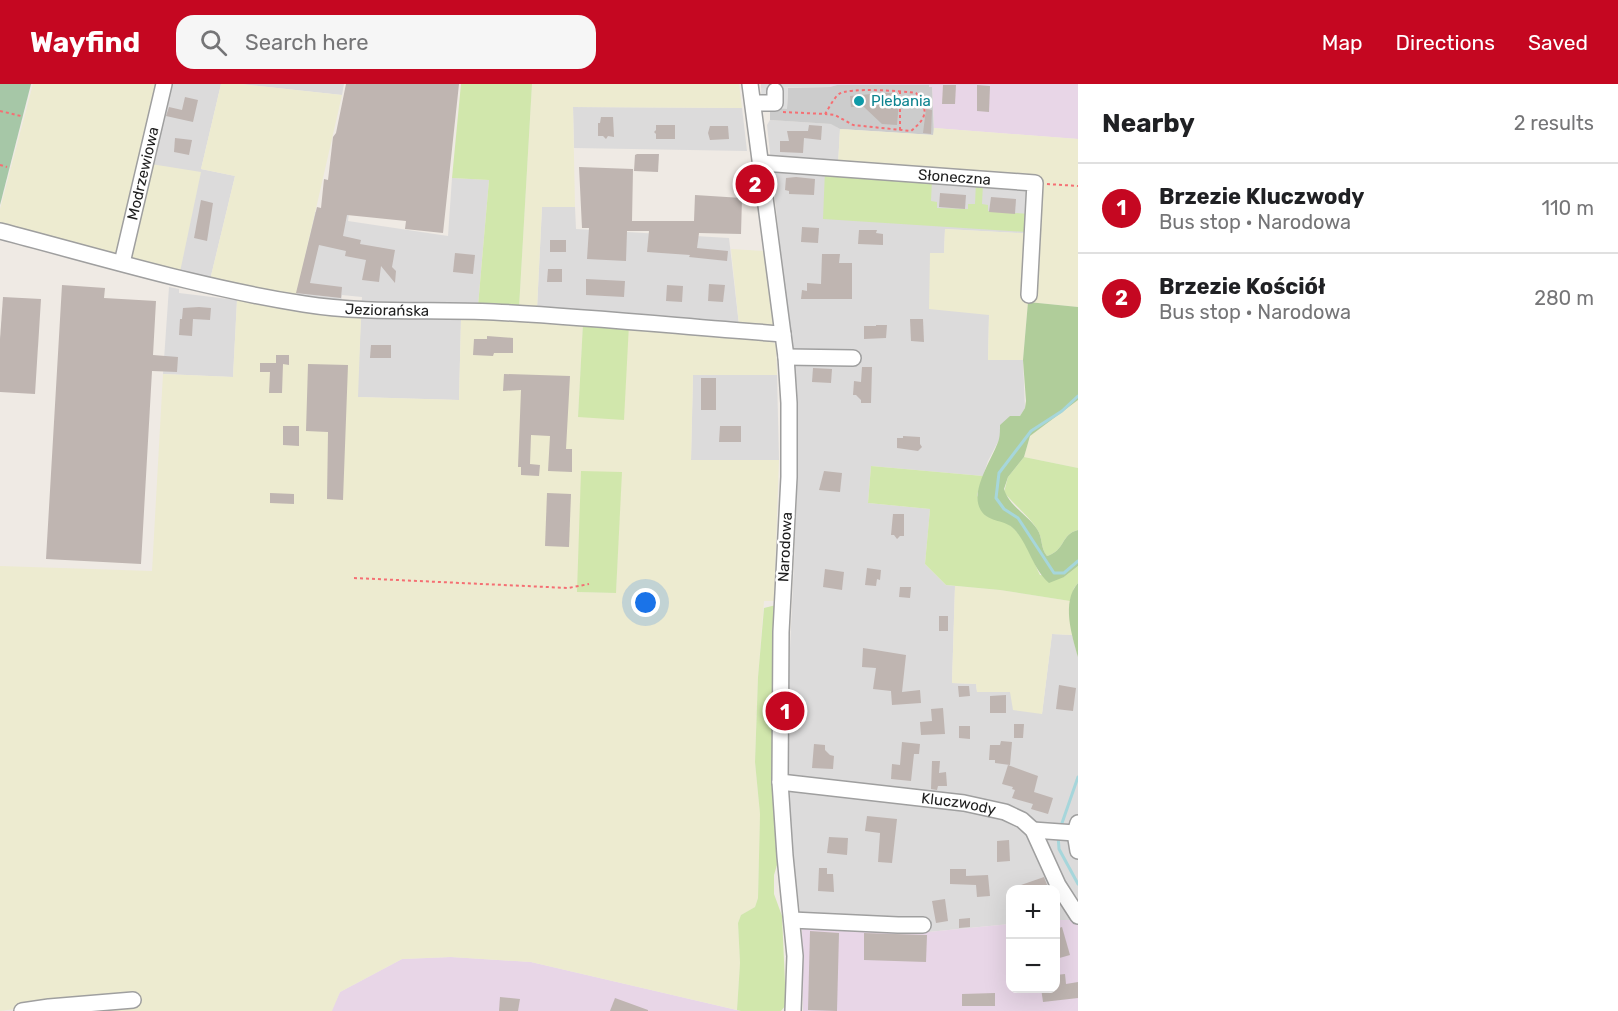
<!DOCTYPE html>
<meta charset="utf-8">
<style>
body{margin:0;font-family:Rubik,sans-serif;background:#f6f6f6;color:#202124}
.controls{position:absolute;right:18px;bottom:18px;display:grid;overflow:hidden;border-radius:12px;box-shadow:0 6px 24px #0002}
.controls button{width:54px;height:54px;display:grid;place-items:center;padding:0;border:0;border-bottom:2px solid #e0e0e0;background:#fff;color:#202124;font:30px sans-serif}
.you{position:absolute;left:646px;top:519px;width:21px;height:21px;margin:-15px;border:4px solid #fff;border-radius:50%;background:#1a73e8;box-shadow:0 0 0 9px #1a73e833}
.badge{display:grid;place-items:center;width:39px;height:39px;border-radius:50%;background:#c50721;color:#fff;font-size:20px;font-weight:700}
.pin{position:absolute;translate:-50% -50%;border:3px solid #fff;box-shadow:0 2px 6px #0006}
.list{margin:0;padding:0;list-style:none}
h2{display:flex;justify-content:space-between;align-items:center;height:78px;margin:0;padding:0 24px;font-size:26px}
h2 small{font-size:20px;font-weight:400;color:#757577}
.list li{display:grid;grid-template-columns:39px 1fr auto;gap:18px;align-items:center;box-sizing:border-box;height:90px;padding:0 24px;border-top:2px solid #e0e0e0}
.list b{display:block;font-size:22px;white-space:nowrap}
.list p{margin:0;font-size:20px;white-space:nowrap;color:#757577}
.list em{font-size:20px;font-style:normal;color:#757577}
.icon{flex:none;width:33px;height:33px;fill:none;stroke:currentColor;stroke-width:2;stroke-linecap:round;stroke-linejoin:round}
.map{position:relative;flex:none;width:1078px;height:927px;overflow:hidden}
header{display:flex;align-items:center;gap:36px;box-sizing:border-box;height:84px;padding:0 30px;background:#c50721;color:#fff}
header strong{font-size:28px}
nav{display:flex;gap:33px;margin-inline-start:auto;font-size:21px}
.search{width:420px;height:54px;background:#f6f6f6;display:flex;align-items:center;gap:15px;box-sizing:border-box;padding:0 21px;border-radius:18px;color:#757577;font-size:22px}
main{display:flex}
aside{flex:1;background:#fff}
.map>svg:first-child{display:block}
.residential{fill:#dcdbdb}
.industrial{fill:#e8d6e7}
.religious{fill:#ccc}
.farmland{fill:#edebd0;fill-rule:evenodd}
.grass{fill:#d1e7ac}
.forest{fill:#b0cd9a}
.cemetery{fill:#a6c7a7}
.parking{fill:#dedede}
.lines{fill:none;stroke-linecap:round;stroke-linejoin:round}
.stream{stroke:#a6d6db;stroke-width:3}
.building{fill:#bfb5b1}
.minor-casing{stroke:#9f9f9f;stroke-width:18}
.path{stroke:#f56f73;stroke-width:2;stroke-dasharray:3 3;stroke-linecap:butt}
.minor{stroke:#fff;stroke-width:15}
.culture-dot{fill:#0f9aa8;stroke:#fff;stroke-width:2}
.labels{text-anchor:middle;stroke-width:5;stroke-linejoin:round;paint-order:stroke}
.culture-label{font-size:15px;fill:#0d838f;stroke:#fff;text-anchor:start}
.street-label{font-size:15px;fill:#1e1e1e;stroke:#fff}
</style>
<header>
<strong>Wayfind</strong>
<div class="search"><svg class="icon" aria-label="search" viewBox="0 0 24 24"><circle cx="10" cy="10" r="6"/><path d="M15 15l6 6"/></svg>Search here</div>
<nav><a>Map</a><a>Directions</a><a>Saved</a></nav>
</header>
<main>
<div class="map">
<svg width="1078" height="927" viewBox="0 0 1078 927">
<rect width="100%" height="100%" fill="#efeae4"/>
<g class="residential">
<polygon points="169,0 221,0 201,85 235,92 210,196 180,188 151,80"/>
<polygon points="240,0 344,0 342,11"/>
<polygon points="761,0 830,0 830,3 761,4"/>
<polygon points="573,23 742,24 747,67 574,64"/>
<polygon points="770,36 832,40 840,45 838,81 1040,95 1037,150 945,145 944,170 931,169 989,231 988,275 1023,276 1025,324 1020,332 1000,341 1000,354 988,377 983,392 871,382 868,419 930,425 925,480 946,501 955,502 952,599 976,600 977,608 1010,608 1042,630 1052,550 1072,551 1078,573 1078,842 1073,836 1056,836 1056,806 1011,806 1010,840 928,848 802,844 788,734 787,630 797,412 798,329 767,41"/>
<polygon points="452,94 489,96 478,222 461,236 459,316 357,313 362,213 342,211 341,219 296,212 315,128 349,129 348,137 448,152"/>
<polygon points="542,123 575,123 576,145 729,154 739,241 537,225"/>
<polygon points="169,203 179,205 179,209 237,216 233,293 163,290"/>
<polygon points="693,291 777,291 779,376 691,376"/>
</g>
<g class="industrial">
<polygon points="830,0 1078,0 1078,55 934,44 932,3 837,1 830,3"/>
<polygon points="1056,836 1073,836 1078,842 1078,927 803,927 802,844 928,848 1010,840 1011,904 1056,904"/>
<polygon points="451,873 531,878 741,927 331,927 340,908 402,875"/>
</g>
<polygon class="religious" points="837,1 929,1 929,3 932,3 934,51 840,45 831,40 770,36 770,23 787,24 788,4 830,3"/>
<g class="farmland">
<polygon points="33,0 158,0 120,170 0,140 0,125"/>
<polygon points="221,0 240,0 342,11 296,212 210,196 235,92 201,85"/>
<polygon points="532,0 739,0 742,24 573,23 575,123 542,123 537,225 519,224"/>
<polygon points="934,44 1078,55 1078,223 1028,218 1023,276 988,276 989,231 929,225 930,169 944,169 945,145 1037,150 1040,95 838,81 840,45 933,51"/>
<polygon points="151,80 201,88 180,188 131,176"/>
<polygon points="731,165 765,167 776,245 739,241"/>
<path d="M 237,216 L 298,228 L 361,233 L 358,313 L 459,316 L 461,235 L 583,239 L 578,333 L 629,240 L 765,254 L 776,260 L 777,291 L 693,291 L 691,376 L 779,376 L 774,517 L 764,517 L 758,593 L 755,678 L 760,730 L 758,814 L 755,823 L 741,831 L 738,839 L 740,879 L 737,926 L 531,878 L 451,873 L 402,875 L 340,908 L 332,927 L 49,927 L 37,922 L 0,927 L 0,482 L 152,487 L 163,290 L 233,293 ZM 621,388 L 616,509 L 577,508 Z"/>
<polygon points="1078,316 1078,384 1024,373 1030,352"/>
<polygon points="955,502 1000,506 1070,517 1072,551 1052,550 1042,630 1013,626 1010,608 977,608 976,600 952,599"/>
</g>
<g class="grass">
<polygon points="461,0 532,0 519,224 478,222 489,96 452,94"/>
<polygon points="825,86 932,95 931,117 937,118 937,124 968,125 968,120 975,120 976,98 983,99 982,120 988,121 988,127 1029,130 1027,148 823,135"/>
<polygon points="583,239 629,240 624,336 578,333"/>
<path d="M 1024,373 L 1078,384 L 1078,446 C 1061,450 1065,467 1047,472 C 1040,464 1043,453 1037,445 C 1028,431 1014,421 1004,408 L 1008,393 Z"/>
<path d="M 871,382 L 983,392 L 977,411 L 986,432 C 992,434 999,435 1005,438 C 1023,447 1032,474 1040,491 L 1064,493 L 1078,482 L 1078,499 L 1074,504 L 1070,517 L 1000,506 L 946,501 L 925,480 L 930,425 L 868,419 Z"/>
<polygon points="581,387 622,388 616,509 577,508"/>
<polygon points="776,521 773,651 777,781 774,791 774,810 782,832 786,921 781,927 741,927 737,926 740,879 738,839 741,831 755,823 758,814 760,730 755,678 758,593 764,524"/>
</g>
<g class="forest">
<path d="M 1028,218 L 1078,223 L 1078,316 L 1030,352 L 1024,373 L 1008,393 L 1004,405 C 1009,422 1027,430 1037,445 C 1043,453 1040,464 1047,472 C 1065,467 1061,450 1078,446 L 1078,482 L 1064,493 L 1049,499 C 1032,484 1029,461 1014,445 C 1006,436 989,438 982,428 C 967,409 994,373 999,355 C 1000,351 1000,345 1000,341 L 1010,332 L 1020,332 L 1025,324 L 1026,317 L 1023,276 Z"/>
<path d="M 1078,499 L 1078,573 C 1072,552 1061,518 1078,499 Z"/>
</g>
<polygon class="cemetery" points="0,0 31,0 0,121"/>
<polygon class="parking" points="761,4 788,4 787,25 762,23"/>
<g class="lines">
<g class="stream">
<polyline points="1078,312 1062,327 1031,347 999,389 996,414 1004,425 1018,434 1054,489 1064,489 1078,477"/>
<polyline points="1061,742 1078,693"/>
<polyline points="1058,751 1059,765 1078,800"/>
</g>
</g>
<g class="building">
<polygon points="346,0 459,0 443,149 405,145 406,137 347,131 343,152 361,156 360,160 395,166 392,183 396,187 395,199 381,182 379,198 362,196 366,176 345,172 346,167 319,161 310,199 342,203 341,214 296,209 317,123 321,124 324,95 328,96 333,53 336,49"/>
<polygon points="943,1 956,1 955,20 942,20"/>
<polygon points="977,1 990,2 989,28 977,27"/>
<polygon points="882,9 898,9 899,18 897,41 882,40 864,23 851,23 850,12"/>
<polygon points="185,13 198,16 193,38 166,32 169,23 182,26"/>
<polygon points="926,25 932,26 931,50 923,49"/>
<polygon points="601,33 613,33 614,53 608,52 606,55 603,52 598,52 598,39 600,39"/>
<polygon points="656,41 675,41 675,55 656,55 656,50 654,48 656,46"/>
<polygon points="809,41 822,42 821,56 804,54 803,69 780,68 780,57 789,57 787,47 808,47"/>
<polygon points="710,42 728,42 729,55 710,56 708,49"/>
<polygon points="175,54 192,56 189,71 174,68"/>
<polygon points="637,70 659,70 658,88 634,87 635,71"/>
<polygon points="579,83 633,85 632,137 694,137 695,111 742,114 741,150 699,149 697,164 728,167 727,177 689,173 690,171 647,168 649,147 627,147 626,177 587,175 589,144 582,144"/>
<polygon points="796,93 815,95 814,111 789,110 789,107 785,106 786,94"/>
<polygon points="940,109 966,111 965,125 939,123"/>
<polygon points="991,113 1016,115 1015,130 989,128"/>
<polygon points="201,116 213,119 207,157 194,154"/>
<polygon points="802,143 819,144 818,159 801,158"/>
<polygon points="859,146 877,146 876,149 883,150 883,161 858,160"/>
<rect x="550" y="156" width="16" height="12"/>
<polygon points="455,169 475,171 473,190 453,188"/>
<polygon points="822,170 840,170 839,179 852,179 852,215 801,215 802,206 807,207 807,199 821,200"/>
<polygon points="548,185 562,185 562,198 547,198"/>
<polygon points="586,195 625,197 624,213 586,211"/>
<polygon points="709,200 725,201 723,218 708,217"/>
<polygon points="62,201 105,204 104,214 156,217 153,271 178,273 177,288 152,287 141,480 46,475"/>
<polygon points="667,201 683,202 682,218 666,217"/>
<polygon points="3,213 41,215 35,310 0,308 0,255"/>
<polygon points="199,223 211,224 210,236 193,235 192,252 179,251 180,235 182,235 183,224"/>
<polygon points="910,235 923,235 924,258 911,257"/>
<polygon points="876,241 887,241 886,254 864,255 864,242 876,242"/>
<polygon points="487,252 513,254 513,269 494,269 493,272 473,271 474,255 487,255"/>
<polygon points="371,261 391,261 391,274 370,274"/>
<polygon points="276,271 289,271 289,281 283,280 282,309 269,309 270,288 260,288 260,279 276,279"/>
<polygon points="308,280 348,281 343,416 327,415 328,348 306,347"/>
<polygon points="862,283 872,283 871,319 861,319 861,316 856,311 853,311 854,297 861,298"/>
<polygon points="813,284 832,285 831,299 812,298"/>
<polygon points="504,290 570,292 566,365 572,365 572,388 548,387 550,352 531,351 530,380 540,381 539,392 521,391 521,383 518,383 521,306 503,307"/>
<rect x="701" y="294" width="15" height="32"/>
<polygon points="283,342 299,342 299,362 283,361"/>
<polygon points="720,342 741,342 741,358 719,358"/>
<polygon points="903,352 920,353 920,360 922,363 918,367 897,364 897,354 903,354"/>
<polygon points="824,387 842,389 840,408 819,406"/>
<polygon points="270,409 294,410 294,420 270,419"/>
<polygon points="547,409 571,410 569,463 545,462"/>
<polygon points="893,430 904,430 904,452 900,452 897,455 894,451 891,451"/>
<polygon points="867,484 881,486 880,496 877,495 876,502 865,501"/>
<polygon points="825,485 844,488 842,506 823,503"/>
<polygon points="900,503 911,503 910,514 899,513"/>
<rect x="939" y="532" width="9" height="15"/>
<polygon points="863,564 906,571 902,608 920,606 921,619 892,621 891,607 873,605 876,584 862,583"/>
<polygon points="1059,601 1076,604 1073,627 1056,625"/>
<polygon points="958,602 969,602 970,612 959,613"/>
<polygon points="1006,611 1006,629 990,629 990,612"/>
<polygon points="943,624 945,650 921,651 920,638 932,637 931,625"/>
<polygon points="1014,640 1024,640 1023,654 1014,654"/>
<polygon points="959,642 970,642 970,655 959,654"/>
<polygon points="1001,657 1012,658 1010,681 995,679 995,676 989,676 990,661 1000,661"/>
<polygon points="902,658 920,660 919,670 914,670 911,697 891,695 892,680 900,681"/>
<polygon points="814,660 825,661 825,666 830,671 834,672 833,685 812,684"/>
<polygon points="932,677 940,677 939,689 946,688 947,702 938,702 937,706 931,705"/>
<polygon points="1008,681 1038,692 1034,708 1053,714 1048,730 1031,725 1033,720 1012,714 1015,706 1012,705 1013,703 1002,700"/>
<polygon points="867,732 897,735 892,779 878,778 880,749 865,747"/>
<polygon points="829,753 848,754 847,771 827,769"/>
<polygon points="1009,756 1010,777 997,778 997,757"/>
<polygon points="819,784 827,784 827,790 833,790 834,808 818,807"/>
<polygon points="950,785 966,785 966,792 988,791 990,812 977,813 976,801 950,800"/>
<polygon points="1044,793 1049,806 1012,806 1012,804"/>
<polygon points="945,815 948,837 936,839 932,817"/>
<polygon points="970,834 970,843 959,844 959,835"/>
<polygon points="1062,843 1070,871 1056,875 1056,845"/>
<polygon points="810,847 839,849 837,927 808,926"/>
<polygon points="864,849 927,851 926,878 864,876"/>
<polygon points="1065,890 1066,900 1078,898 1078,914 1043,918 1041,904 1056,904 1056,901 1058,901 1056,891"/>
<polygon points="995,909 995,922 962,922 962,910"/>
<polygon points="500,913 520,915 518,927 499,927"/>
<polygon points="615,914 648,926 648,927 610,927"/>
</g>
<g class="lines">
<defs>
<g id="minor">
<polyline points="750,0 786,273 789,319 789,393 781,548 780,698 785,772 795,872 793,927"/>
<polyline points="753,19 775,19 775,7"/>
<path id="s1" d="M 761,79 L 1035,99 L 1029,211"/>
<path id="s2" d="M 0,147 C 100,173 201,204 304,220 C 366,230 431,225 494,228 C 591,233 687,243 783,250"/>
<path id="s3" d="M 122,179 L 164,0"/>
<polyline points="786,273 853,274"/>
<path id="s4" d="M 780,698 L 964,719 L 1005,728 L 1022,736 L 1033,746 L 1058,801 L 1078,832"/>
<polyline points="1078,739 1075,749 1078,767"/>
<polyline points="1033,746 1075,749"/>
<polyline points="792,836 898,841 923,841"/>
<polyline points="22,927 49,923 133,916"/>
</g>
</defs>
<use href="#minor" class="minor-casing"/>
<g class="path">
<polyline points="0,27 21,32"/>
<path d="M 783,28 L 825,30 C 829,24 833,15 839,10 C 849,3 902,7 916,9 C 929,26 927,34 911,47 L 853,41 L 835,31 L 825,30"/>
<polyline points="900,46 900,7"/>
<polyline points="0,81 7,83"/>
<polyline points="1047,100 1078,102"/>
<polyline points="354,494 568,504 589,500"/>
</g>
<use href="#minor" class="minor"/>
</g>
<circle class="culture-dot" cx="859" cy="17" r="6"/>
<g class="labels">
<g class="culture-label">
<text x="871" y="22">Plebania</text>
</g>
<g class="street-label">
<text dy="5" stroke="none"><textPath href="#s3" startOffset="92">Modrzewiowa</textPath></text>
<text dy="5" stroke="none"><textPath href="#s1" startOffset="194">Słoneczna</textPath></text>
<text dy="5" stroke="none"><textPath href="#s2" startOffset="396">Jeziorańska</textPath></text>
<text transform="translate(785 463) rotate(-87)" y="5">Narodowa</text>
<text dy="5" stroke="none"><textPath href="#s4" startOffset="180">Kluczwody</textPath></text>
</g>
</g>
</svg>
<div class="controls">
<button>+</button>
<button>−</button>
</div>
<div class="you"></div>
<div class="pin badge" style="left:785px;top:627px">1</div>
<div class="pin badge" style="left:755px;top:100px">2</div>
</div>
<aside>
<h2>Nearby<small>2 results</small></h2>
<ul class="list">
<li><span class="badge">1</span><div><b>Brzezie Kluczwody</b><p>Bus stop · Narodowa</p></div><em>110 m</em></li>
<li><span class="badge">2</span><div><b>Brzezie Kościół</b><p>Bus stop · Narodowa</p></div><em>280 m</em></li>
</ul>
</aside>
</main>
